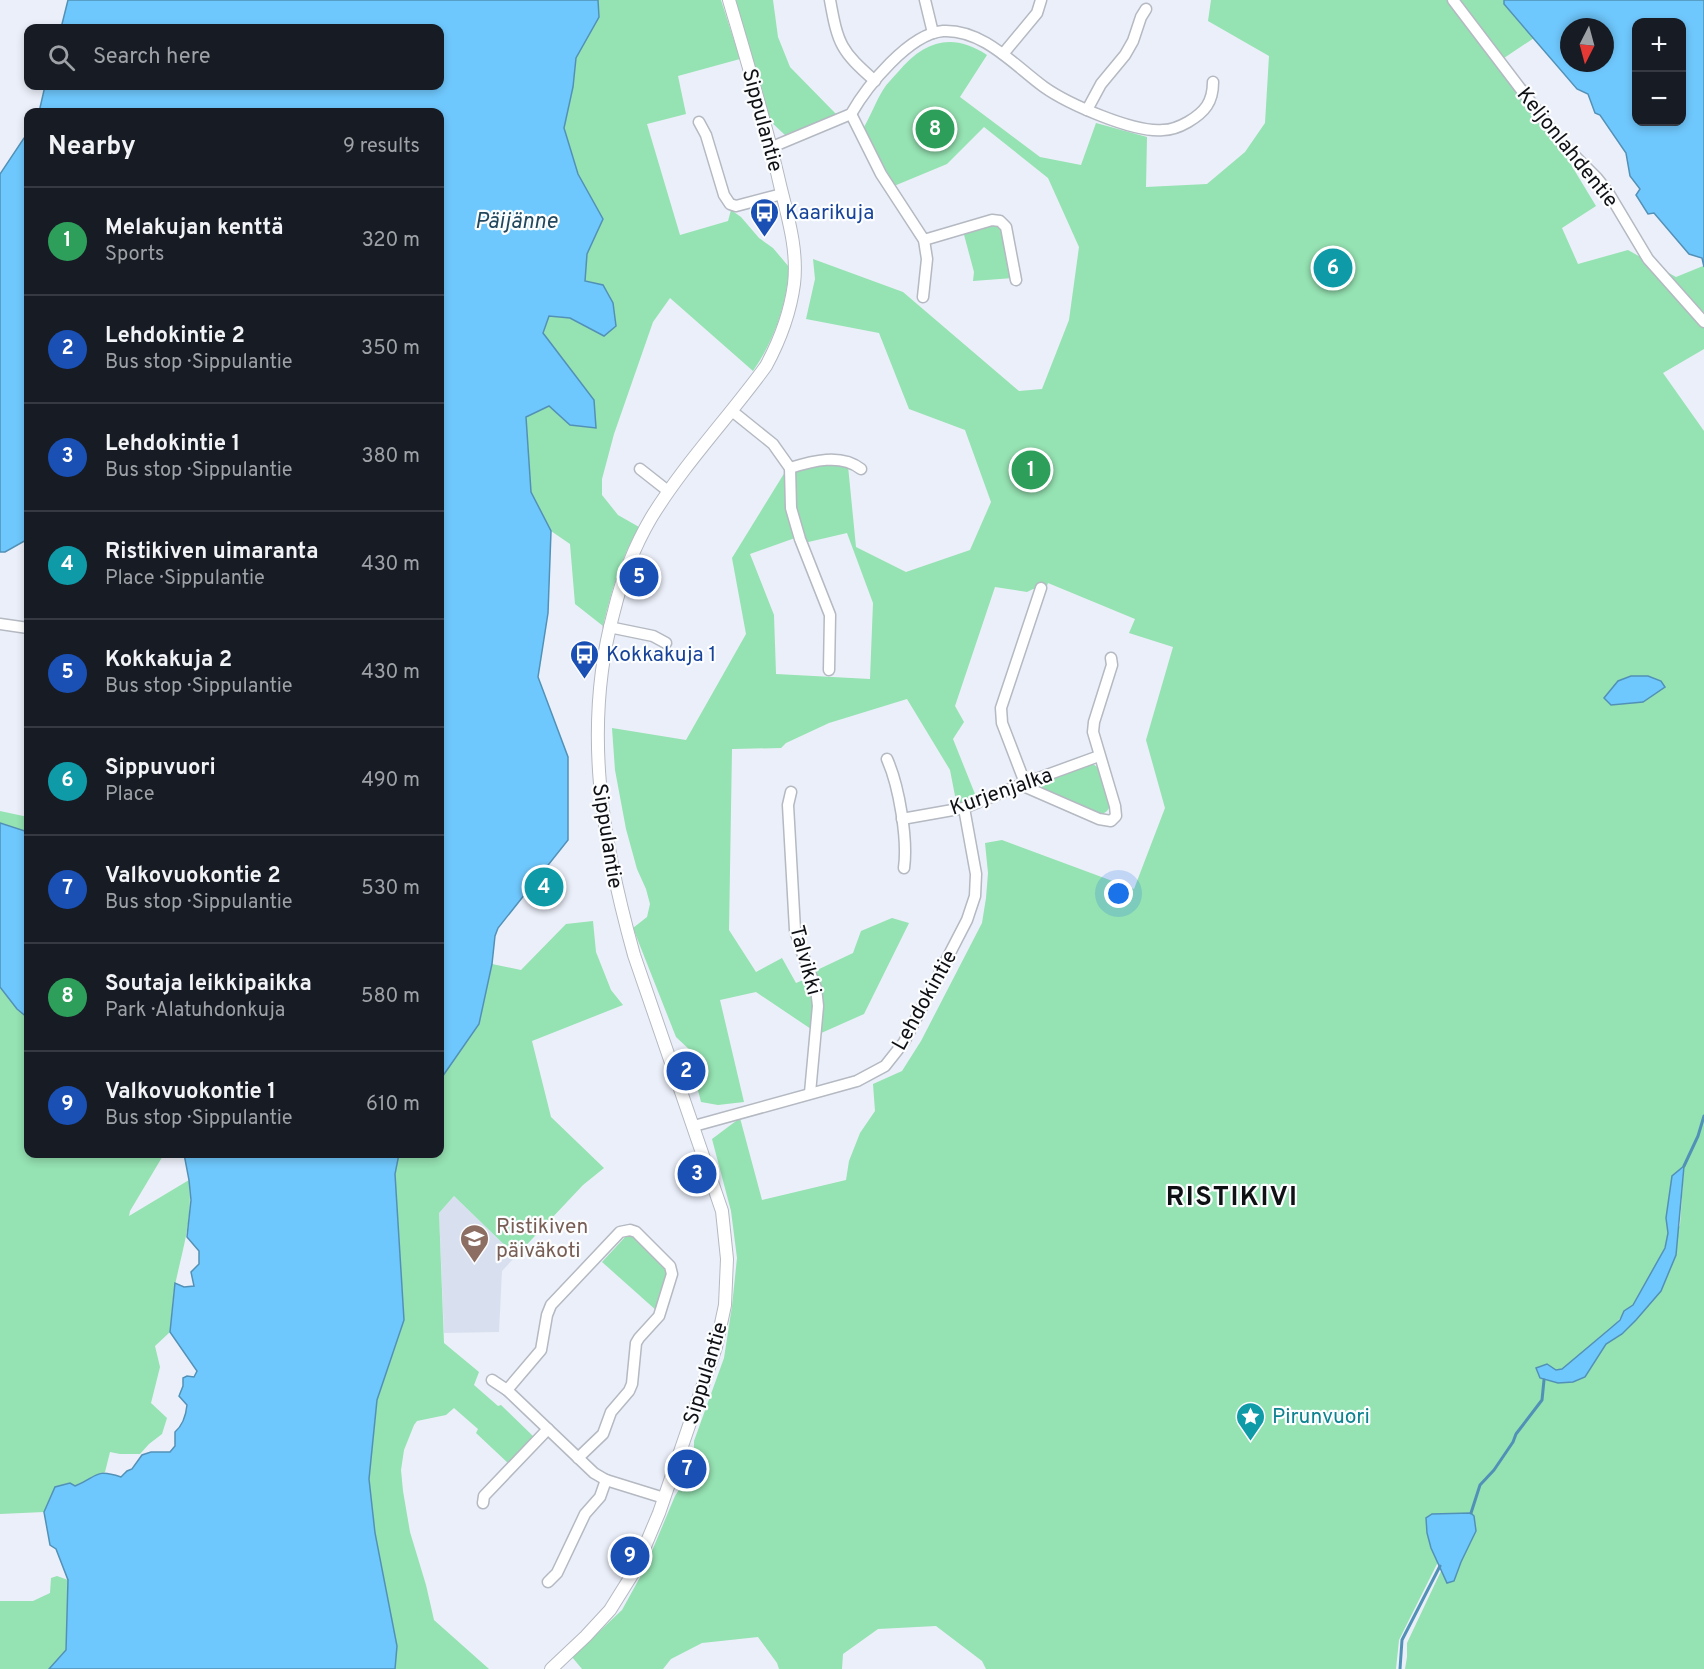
<!DOCTYPE html>
<meta charset="utf-8">
<style>
body{margin:0;font-family:Overpass,sans-serif;background:#242831;color:#f1f3f6}
.controls{position:absolute;right:18px;top:18px;display:grid;overflow:hidden;border-radius:12px;box-shadow:0 3px 9px #0003}
.controls button{width:54px;height:54px;display:grid;place-items:center;padding:0;border:0;border-bottom:2px solid #363941;background:#171b24;color:#f1f3f6;font:30px sans-serif}
.compass{position:absolute;left:1560px;top:18px;width:54px;height:54px;border-radius:50%;background:#171b24;box-shadow:0 3px 9px #0003;rotate:186deg}
.you{position:absolute;left:1119px;top:894px;width:21px;height:21px;margin:-15px;border:4px solid #fff;border-radius:50%;background:#1a73e8;box-shadow:0 0 0 9px #1a73e833}
.badge{display:grid;place-items:center;width:39px;height:39px;border-radius:50%;background:#0f766e;color:#fff;font-size:20px;font-weight:700}
.pin{position:absolute;translate:-50% -50%;border:3px solid #fff;box-shadow:0 2px 6px #0006}
.list{margin:0;padding:0;list-style:none}
h2{display:flex;justify-content:space-between;align-items:center;height:78px;margin:0;padding:0 24px;font-size:26px}
h2 small{font-size:20px;font-weight:400;color:#9ea1a6}
.list li{display:grid;grid-template-columns:39px 1fr auto;gap:18px;align-items:center;box-sizing:border-box;height:108px;padding:0 24px;border-top:2px solid #363941}
.list b{display:block;font-size:22px;white-space:nowrap}
.list p{margin:0;font-size:20px;white-space:nowrap;color:#9ea1a6}
.list em{font-size:20px;font-style:normal;color:#9ea1a6}
.icon{flex:none;width:33px;height:33px;fill:none;stroke:currentColor;stroke-width:2;stroke-linecap:round;stroke-linejoin:round}
.map{position:relative;flex:none;width:1704px;height:1669px;overflow:hidden}
.search{position:absolute;background:#171b24;box-shadow:0 3px 9px #0003;left:24px;top:24px;width:420px;height:66px;display:flex;align-items:center;gap:15px;box-sizing:border-box;padding:0 21px;border-radius:12px;color:#9ea1a6;font-size:22px}
.panel{position:absolute;background:#171b24;box-shadow:0 3px 9px #0003;left:24px;top:108px;width:420px;height:1050px;border-radius:12px}
.map>svg:first-child{display:block}
.built{fill:#d8e0f0}
.green{fill:#95e2b2;fill-rule:evenodd}
.water{fill:#6fc8fd;stroke:#5291b7;stroke-width:1.5;fill-rule:evenodd}
.lines{fill:none;stroke-linecap:round;stroke-linejoin:round}
.stream{stroke:#5291b7;stroke-width:3}
.minor-casing{stroke:#b4b9c2;stroke-width:13}
.tertiary-casing{stroke:#b4b9c2;stroke-width:14}
.minor{stroke:#fff;stroke-width:10}
.tertiary{stroke:#fff;stroke-width:12}
.labels{text-anchor:middle;stroke-width:4.5;stroke-linejoin:round;paint-order:stroke}
.street-label{font-size:21px;fill:#0e1013;stroke:#fcfdff}
.transit-label{font-size:21px;fill:#164399;stroke:#fcfdff;text-anchor:start}
.education-label{font-size:21px;fill:#785e54;stroke:#fcfdff;text-anchor:start}
.culture-label{font-size:21px;fill:#0d838f;stroke:#fcfdff;text-anchor:start}
.water-label{font-size:22px;font-style:italic;fill:#22485e;stroke:#fcfdff}
.district-label{font-size:27px;font-weight:bold;letter-spacing:1.5px;fill:#0e1013;stroke:#fcfdff}
</style>
<div class="map">
<svg width="1704" height="1669" viewBox="0 0 1704 1669">
<rect width="100%" height="100%" fill="#ebeff9"/>
<polygon class="built" points="454,1196 516,1256 502,1271 499,1332 444,1333 439,1213"/>
<g class="green">
<path d="M 598,0 L 721,0 L 740,59 L 678,76 L 686,114 L 647,124 L 680,235 L 728,221 L 731,210 L 741,217 L 759,238 L 773,248 L 789,267 C 787,304 774,341 753,371 L 670,298 L 653,322 L 614,434 L 602,479 L 602,495 L 618,515 L 639,527 C 621,557 611,593 603,626 L 575,604 L 570,544 L 551,531 L 531,492 L 526,417 L 549,406 L 570,425 L 594,400 L 543,333 L 548,316 L 570,318 L 604,336 L 585,281 L 587,254 L 603,219 L 578,174 L 564,128 L 573,87 L 576,58 L 599,17 Z"/>
<polygon points="735,0 773,0 778,37 790,67 837,115 786,136 768,119"/>
<path d="M 1211,0 L 1504,0 L 1504,4 L 1534,38 L 1504,58 L 1524,87 L 1596,206 L 1562,228 L 1578,264 L 1628,250 L 1676,277 L 1703,266 L 1704,267 L 1704,349 L 1663,373 L 1704,431 L 1704,1669 L 1405,1669 L 1407,1657 L 1407,1643 L 1442,1569 L 1447,1583 L 1454,1580 L 1461,1562 L 1476,1531 L 1474,1516 L 1432,1514 L 1431,1548 L 1438,1562 L 1399,1640 L 1396,1669 L 986,1669 L 982,1661 L 936,1626 L 878,1629 L 843,1654 L 842,1669 L 779,1669 L 777,1663 L 758,1637 L 702,1643 L 671,1659 L 663,1669 L 582,1669 L 572,1657 L 622,1610 L 644,1570 L 675,1496 L 686,1479 L 694,1455 L 694,1441 L 724,1358 L 732,1306 L 737,1258 L 731,1211 L 712,1139 L 740,1118 L 762,1200 L 846,1180 L 849,1161 L 860,1133 L 875,1111 L 873,1084 L 902,1071 L 921,1041 L 982,923 L 986,898 L 988,873 L 985,843 L 1002,840 L 1134,889 L 1165,808 L 1146,740 L 1173,647 L 1129,633 L 1135,619 L 1048,583 L 1045,592 L 1033,589 L 1027,592 L 995,587 L 955,706 L 964,722 L 953,739 L 977,799 L 957,806 L 950,770 L 907,699 L 829,723 L 786,743 L 781,748 L 732,749 L 729,930 L 756,972 L 782,958 L 796,983 L 808,978 C 814,995 812,1011 811,1029 L 756,992 L 720,1000 L 744,1102 L 718,1105 L 701,1102 L 691,1063 L 693,1053 L 676,1037 L 633,928 L 647,917 L 650,904 L 646,889 L 637,869 L 626,829 L 615,770 L 612,728 L 686,740 L 746,634 L 732,558 L 785,472 L 795,538 L 750,554 L 774,615 L 776,674 L 870,679 L 873,603 L 847,533 L 804,543 L 796,508 L 796,471 L 825,464 L 848,466 L 856,547 L 906,572 L 970,550 L 991,502 L 965,430 L 909,409 L 879,333 L 806,319 L 815,279 L 813,259 L 903,292 L 1019,391 L 1042,389 L 1069,320 L 1079,247 L 1048,178 L 984,127 L 947,164 L 894,186 L 864,127 C 871,115 876,101 883,90 C 887,83 893,78 898,72 C 924,41 952,32 987,55 L 960,97 L 1040,157 L 1081,165 L 1096,123 L 1147,137 L 1146,187 L 1207,184 L 1245,152 L 1265,123 L 1269,56 L 1208,21 ZM 1684,1166 L 1680,1225 L 1622,1334 L 1606,1344 L 1598,1354 L 1544,1380 L 1556,1370 L 1562,1369 L 1612,1327 C 1620,1320 1624,1311 1633,1305 L 1665,1248 L 1668,1233 L 1666,1218 Z"/>
<polygon points="993,223 1003,229 1013,278 973,281 974,272 963,231"/>
<path d="M 1093,764 L 1100,769 L 1110,806 C 1108,811 1105,813 1100,815 L 1039,787 L 1039,784 L 1041,781 Z"/>
<polygon points="0,811 28,817 28,832 0,823"/>
<polygon points="892,918 909,923 864,1014 819,1034 820,988 815,971 853,953 861,931"/>
<polygon points="593,921 596,952 611,990 623,1005 532,1041 551,1117 604,1168 583,1185 516,1256 454,1196 439,1213 444,1343 479,1372 474,1385 498,1406 501,1405 535,1438 509,1464 476,1433 478,1429 454,1408 446,1415 417,1421 414,1425 404,1450 401,1470 403,1491 410,1532 426,1585 434,1620 489,1669 395,1669 397,1646 375,1533 369,1479 377,1400 404,1320 395,1174 399,1154 440,1154 440,1080 479,1024 492,964 521,970 566,924"/>
<path d="M 0,987 L 17,1009 L 28,1018 L 28,1154 L 164,1154 L 130,1211 L 129,1216 L 189,1180 C 193,1219 183,1247 175,1285 C 172,1300 172,1316 170,1332 L 155,1346 L 160,1367 L 151,1403 L 167,1418 L 162,1434 L 149,1444 L 140,1454 L 120,1454 L 110,1452 L 105,1472 L 91,1477 L 87,1482 L 75,1486 L 55,1487 L 44,1512 L 0,1514 Z"/>
<polygon points="626,1236 634,1237 665,1267 667,1274 657,1311 602,1262"/>
<polygon points="57,1576 68,1580 66,1650 49,1669 0,1669 0,1601 33,1601 50,1593 51,1578"/>
</g>
<g class="water">
<polygon points="68,0 598,0 599,17 576,58 573,87 564,128 578,174 603,219 587,254 585,281 603,285 613,303 616,326 604,336 570,318 549,316 543,333 594,400 596,428 570,425 549,406 526,417 531,492 551,531 548,613 538,677 568,757 568,840 498,928 495,936 492,964 479,1024 440,1080 440,112 39,112 45,86 440,86 440,28 61,28"/>
<path d="M 1504,0 L 1704,0 L 1704,267 L 1702,258 L 1689,254 L 1654,213 L 1648,214 L 1636,195 L 1640,189 L 1630,176 L 1626,153 L 1600,115 L 1595,113 L 1588,94 L 1577,89 L 1504,4 ZM 1682,22 L 1682,122 L 1636,122 L 1636,22 ZM 1569,27 L 1605,27 L 1605,63 L 1569,63 Z"/>
<polygon points="28,136 28,539 5,552 0,552 0,174 24,138"/>
<polygon points="1631,676 1648,676 1661,681 1665,687 1643,702 1611,705 1604,698 1618,681"/>
<polygon points="0,823 28,832 28,1018 17,1009 0,987"/>
<path d="M 184,1154 L 399,1154 L 395,1174 L 404,1320 L 377,1400 L 369,1479 L 375,1533 L 397,1646 L 395,1669 L 49,1669 L 66,1650 L 68,1580 L 56,1549 L 50,1545 L 44,1512 L 55,1487 L 70,1483 L 75,1486 C 98,1477 94,1468 121,1477 L 127,1471 L 132,1469 L 142,1455 L 151,1452 L 170,1452 L 175,1446 L 175,1432 C 183,1425 186,1415 187,1405 L 179,1396 L 183,1386 L 183,1378 L 187,1376 L 194,1377 L 197,1371 L 170,1332 L 175,1283 L 184,1287 L 194,1286 L 191,1272 L 199,1264 L 199,1251 L 187,1237 L 191,1200 L 189,1180 Z"/>
<polygon points="1684,1166 1676,1255 1661,1291 1636,1320 1622,1334 1606,1344 1585,1377 1573,1382 1558,1383 1540,1378 1536,1368 1547,1364 1556,1370 1562,1369 1612,1327 1620,1320 1624,1311 1633,1305 1665,1248 1668,1233 1666,1218 1672,1176"/>
<polygon points="1471,1513 1474,1516 1476,1531 1461,1562 1454,1581 1447,1583 1431,1548 1427,1533 1426,1518 1432,1514"/>
</g>
<g class="lines">
<g class="stream">
<polyline points="1684,1166 1698,1136 1704,1116"/>
<polyline points="1471,1513 1480,1485 1494,1470 1513,1442 1516,1434 1542,1400 1544,1380"/>
<polyline points="1400,1669 1402,1640 1440,1566"/>
</g>
<defs>
<g id="minor">
<path d="M 830,0 C 838,45 841,51 875,81"/>
<polyline points="925,0 933,33"/>
<polyline points="1453,0 1561,142 1597,178 1608,192 1648,259 1704,322"/>
<polyline points="1003,54 1037,13 1041,0"/>
<polyline points="1087,110 1101,84 1125,55 1133,41 1141,17 1146,9"/>
<polyline points="851,114 881,174 924,240 927,259 923,297"/>
<polyline points="699,122 706,135 724,195 730,204 736,206 782,194"/>
<path d="M 772,147 L 851,114 C 867,86 909,34 943,31 C 983,29 1014,65 1044,87 C 1068,104 1134,133 1163,130 C 1171,130 1181,126 1188,122 C 1205,112 1213,102 1213,82"/>
<polyline points="924,240 992,220 1000,221 1006,227 1016,280"/>
<polyline points="732,411 773,444 790,468 791,508 800,539 830,615 829,670"/>
<path d="M 790,468 C 812,461 841,453 861,469"/>
<polyline points="640,469 668,491"/>
<polyline points="0,624 28,628"/>
<polyline points="609,627 653,636 666,643"/>
<path d="M 887,759 C 899,786 908,839 904,868"/>
<polyline points="1025,783 1002,723 1001,708 1041,588"/>
<polyline points="1021,785 1099,819 1111,821 1116,816 1115,806 1093,732 1094,722 1112,665 1111,658"/>
<polyline points="791,792 788,805 795,930 801,950 816,988 818,1006 810,1093"/>
<polyline points="902,819 964,808 1025,783 1099,756"/>
<polyline points="694,1126 857,1081 885,1066 904,1042 967,920 975,896 976,874 964,808"/>
<polyline points="492,1380 507,1390 594,1473 606,1480 664,1498"/>
<polyline points="507,1390 541,1350 547,1315 551,1305 620,1232 630,1230 636,1232 670,1266 672,1274 659,1316 639,1338 636,1343 632,1384 629,1391 611,1412 603,1434 578,1458"/>
<polyline points="483,1503 484,1496 548,1429"/>
<polyline points="548,1582 557,1573 585,1514 600,1497 606,1480"/>
</g>
<path id="tertiary" d="M 551,1669 L 586,1636 L 610,1610 L 635,1570 L 659,1513 L 716,1347 L 725,1305 L 727,1259 L 722,1211 L 634,955 C 602,840 582,728 614,611 C 622,578 634,547 651,518 C 684,464 729,417 766,366 C 780,340 790,314 794,284 C 798,250 788,218 780,185 C 766,123 747,61 729,0"/>
</defs>
<use href="#minor" class="minor-casing"/>
<use href="#tertiary" class="tertiary-casing"/>
<use href="#minor" class="minor"/>
<use href="#tertiary" class="tertiary"/>
</g>
<defs>
<symbol id="bus-pin" viewBox="-11 -11 22 30"><path d="M0 17L-7.5 6A9.5 9.5 0 1 1 7.5 6Z" fill="#1a4fb4" stroke="#fcfdff"/><path d="M-5-6H5V4H4V6H2V4H-2V6H-4V4H-5ZM-3.5-4V0h7V-4ZM-3.5 1.2v1.5H-2V1.2ZM2 1.2v1.5H3.5V1.2Z" fill="#fff"/></symbol>
<symbol id="school-pin" viewBox="-11 -11 22 30"><path d="M0 17L-7.5 6A9.5 9.5 0 1 1 7.5 6Z" fill="#8d6e63" stroke="#fcfdff"/><path d="M0-5L7-2L0 1L-7-2ZM-4 1L0 2.5L4 1V4Q0 6-4 4Z" fill="#fff"/></symbol>
<symbol id="sight-pin" viewBox="-11 -11 22 30"><path d="M0 17L-7.5 6A9.5 9.5 0 1 1 7.5 6Z" fill="#0f9aa8" stroke="#fcfdff"/><path d="M0-6L1.8-2.2L6-1.7L2.9 1.2L3.7 5.4L0 3.3L-3.7 5.4L-2.9 1.2L-6-1.7L-1.8-2.2Z" fill="#fff"/></symbol>
</defs>
<g fill-rule="evenodd">
<use href="#bus-pin" x="748" y="196" width="33" height="45"/>
<use href="#bus-pin" x="568" y="638" width="33" height="45"/>
<use href="#school-pin" x="458" y="1222" width="33" height="45"/>
<use href="#sight-pin" x="1234" y="1400" width="33" height="45"/>
</g>
<g class="labels">
<g class="street-label">
<text transform="translate(763 120) rotate(75)" y="7">Sippulantie</text>
<text transform="translate(1568 147) rotate(51)" y="7">Keljonlahdentie</text>
<text transform="translate(1001 791) rotate(-19)" y="7">Kurjenjalka</text>
<text transform="translate(608 836) rotate(81)" y="7">Sippulantie</text>
<text transform="translate(806 960) rotate(75)" y="7">Talvikki</text>
<text transform="translate(924 1000) rotate(-61)" y="7">Lehdokintie</text>
<text transform="translate(705 1373) rotate(-73)" y="7">Sippulantie</text>
</g>
<g class="transit-label">
<text x="785" y="219">Kaarikuja</text>
<text x="606" y="661">Kokkakuja 1</text>
</g>
<g class="education-label">
<text x="496" y="1233">Ristikiven<tspan x="496" dy="24">päiväkoti</tspan></text>
</g>
<g class="culture-label">
<text x="1272" y="1423">Pirunvuori</text>
</g>
<g class="water-label">
<text x="516" y="228">Päijänne</text>
</g>
<g class="district-label">
<text x="1232" y="1205">RISTIKIVI</text>
</g>
</g>
</svg>
<div class="controls">
<button>+</button>
<button>−</button>
</div>
<svg class="compass" viewBox="-18 -18 36 36"><path d="M0-13l5 13h-10z" fill="#e53935"/><path d="M0 13l5-13h-10z" fill="#9ea1a6"/></svg>
<div class="you"></div>
<div class="pin badge" style="left:1031px;top:470px;background:#2e9e5b">1</div>
<div class="pin badge" style="left:686px;top:1071px;background:#1a4fb4">2</div>
<div class="pin badge" style="left:697px;top:1174px;background:#1a4fb4">3</div>
<div class="pin badge" style="left:544px;top:887px;background:#0f9aa8">4</div>
<div class="pin badge" style="left:639px;top:577px;background:#1a4fb4">5</div>
<div class="pin badge" style="left:1333px;top:268px;background:#0f9aa8">6</div>
<div class="pin badge" style="left:687px;top:1469px;background:#1a4fb4">7</div>
<div class="pin badge" style="left:935px;top:129px;background:#2e9e5b">8</div>
<div class="pin badge" style="left:630px;top:1556px;background:#1a4fb4">9</div>
<div class="search"><svg class="icon" aria-label="search" viewBox="0 0 24 24"><circle cx="10" cy="10" r="6"/><path d="M15 15l6 6"/></svg>Search here</div>
<section class="panel">
<h2>Nearby<small>9 results</small></h2>
<ul class="list">
<li><span class="badge" style="background:#2e9e5b">1</span><div><b>Melakujan kenttä</b><p>Sports</p></div><em>320 m</em></li>
<li><span class="badge" style="background:#1a4fb4">2</span><div><b>Lehdokintie 2</b><p>Bus stop · Sippulantie</p></div><em>350 m</em></li>
<li><span class="badge" style="background:#1a4fb4">3</span><div><b>Lehdokintie 1</b><p>Bus stop · Sippulantie</p></div><em>380 m</em></li>
<li><span class="badge" style="background:#0f9aa8">4</span><div><b>Ristikiven uimaranta</b><p>Place · Sippulantie</p></div><em>430 m</em></li>
<li><span class="badge" style="background:#1a4fb4">5</span><div><b>Kokkakuja 2</b><p>Bus stop · Sippulantie</p></div><em>430 m</em></li>
<li><span class="badge" style="background:#0f9aa8">6</span><div><b>Sippuvuori</b><p>Place</p></div><em>490 m</em></li>
<li><span class="badge" style="background:#1a4fb4">7</span><div><b>Valkovuokontie 2</b><p>Bus stop · Sippulantie</p></div><em>530 m</em></li>
<li><span class="badge" style="background:#2e9e5b">8</span><div><b>Soutaja leikkipaikka</b><p>Park · Alatuhdonkuja</p></div><em>580 m</em></li>
<li><span class="badge" style="background:#1a4fb4">9</span><div><b>Valkovuokontie 1</b><p>Bus stop · Sippulantie</p></div><em>610 m</em></li>
</ul>
</section>
</div>
